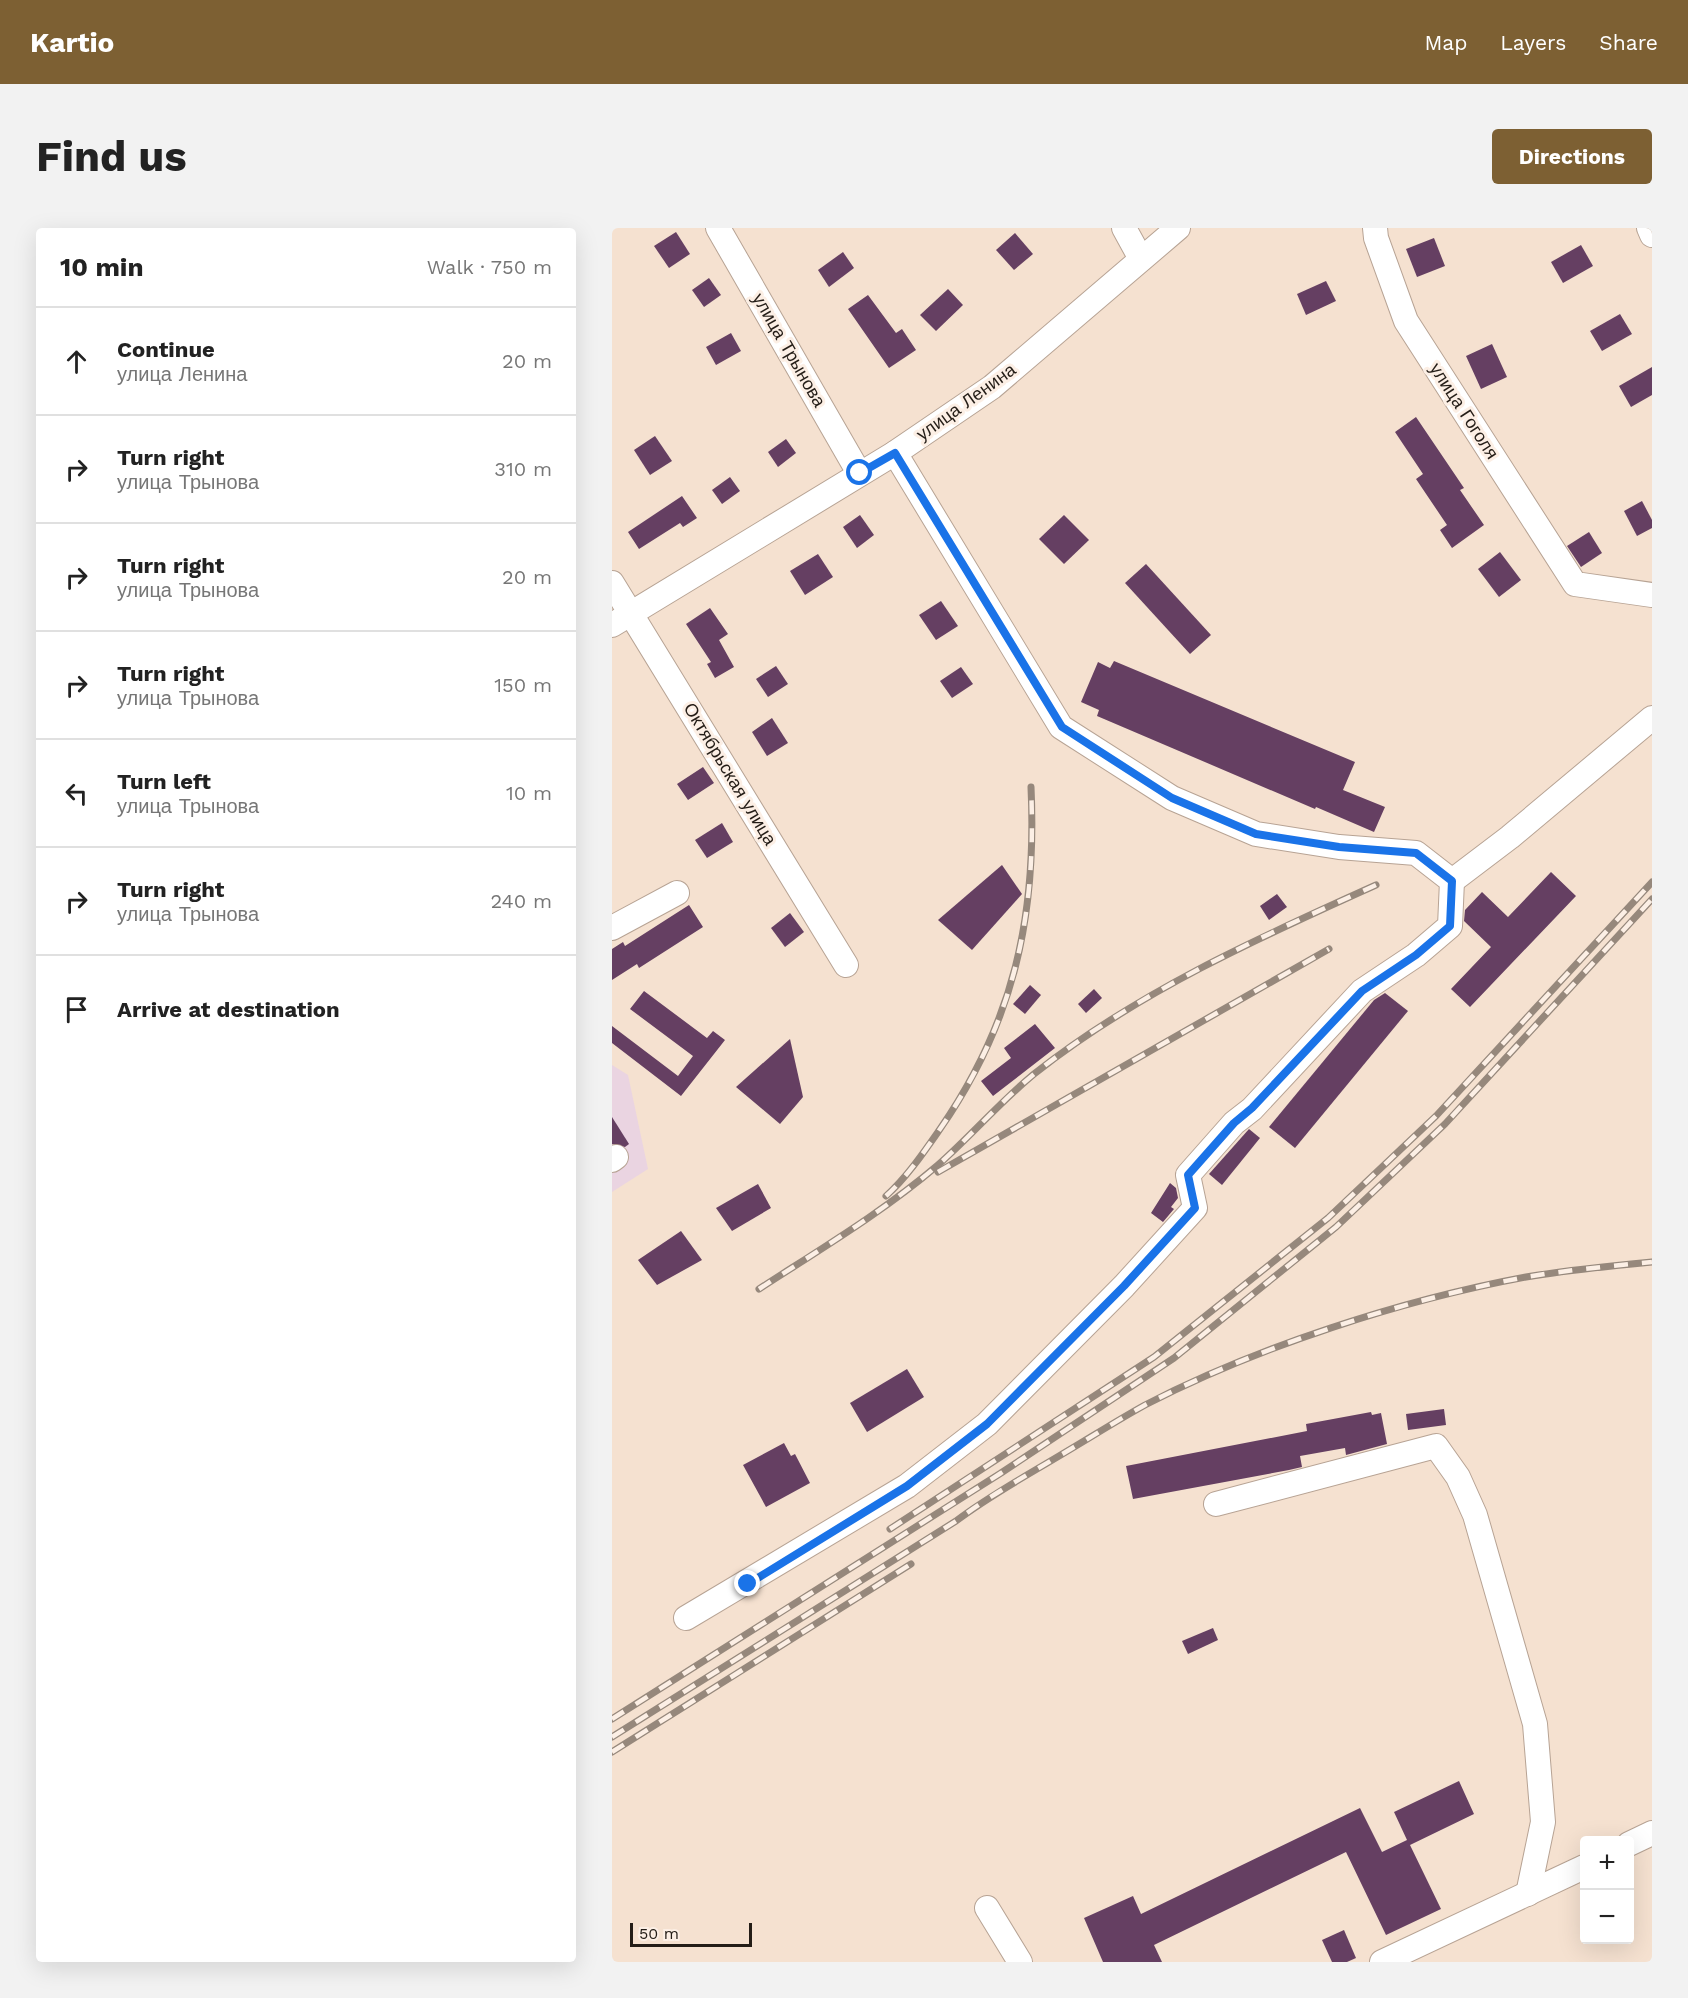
<!DOCTYPE html>
<meta charset="utf-8">
<style>
body{margin:0;font-family:"Work Sans",sans-serif;background:#f2f2f2;color:#222}
.controls{position:absolute;right:18px;bottom:18px;display:grid;overflow:hidden;border-radius:6px;box-shadow:0 6px 24px #0002}
.controls button{width:54px;height:54px;display:grid;place-items:center;padding:0;border:0;border-bottom:2px solid #e0e0e0;background:#fff;color:#222;font:30px sans-serif}
.scale{position:absolute;left:18px;bottom:15px;width:122px;box-sizing:border-box;padding-left:6px;border:3px solid #241d17;border-top:0;font-size:16px;line-height:21px;white-space:nowrap;color:#241d17;-webkit-text-stroke:4px #fcefe5;paint-order:stroke}
.stop{position:absolute;width:18px;height:18px;margin:-14px;border:4px solid #1a73e8;border-radius:50%;background:#fff}
.stop.end{background:#1a73e8;border-color:#fff;box-shadow:0 2px 6px #0008}
.list{margin:0;padding:0;list-style:none}
h2{display:flex;justify-content:space-between;align-items:center;height:78px;margin:0;padding:0 24px;font-size:26px}
h2 small{font-size:20px;font-weight:400;color:#767676}
.list li{display:grid;grid-template-columns:39px 1fr auto;gap:18px;align-items:center;box-sizing:border-box;height:108px;padding:0 24px;border-top:2px solid #e0e0e0}
.list b{display:block;font-size:22px;white-space:nowrap}
.list p{margin:0;font-size:20px;white-space:nowrap;color:#767676}
.list em{font-size:20px;font-style:normal;color:#767676}
.icon{flex:none;width:33px;height:33px;fill:none;stroke:currentColor;stroke-width:2;stroke-linecap:round;stroke-linejoin:round}
.map{position:relative;flex:none;width:1040px;height:1734px;overflow:hidden;border-radius:6px}
header{display:flex;align-items:center;gap:36px;box-sizing:border-box;height:84px;padding:0 30px;background:#7d6033;color:#fff}
header strong{font-size:28px}
nav{display:flex;gap:33px;margin-inline-start:auto;font-size:21px}
.intro{display:flex;align-items:center;justify-content:space-between;box-sizing:border-box;height:144px;padding:0 36px}
h1{margin:0;font-size:42px}
.button{padding:15px 27px;border-radius:6px;background:#7d6033;color:#fff;font-size:21px;font-weight:700}
main{display:flex;gap:36px;padding:0 36px}
aside{flex:1;background:#fff;border-radius:6px;box-shadow:0 6px 24px #0002}
.map>svg:first-child{display:block}
.industrial{fill:#ead4e1}
.building{fill:#653f62}
.lines{fill:none;stroke-linecap:round;stroke-linejoin:round}
.minor-casing{stroke:#b7a394;stroke-width:26}
.minor{stroke:#fff;stroke-width:24}
.rail-casing{stroke:#96887c;stroke-width:7}
.rail{stroke:#fcefe5;stroke-width:4.5;stroke-dasharray:14;stroke-linecap:butt}
.route{stroke:#1a73e8;stroke-width:8}
.labels{text-anchor:middle;stroke-width:6;stroke-linejoin:round;paint-order:stroke}
.street-label{font-size:18px;fill:#241d17;stroke:#fcefe5}
</style>
<header>
<strong>Kartio</strong>
<nav><a>Map</a><a>Layers</a><a>Share</a></nav>
</header>
<div class="intro"><h1>Find us</h1><a class="button">Directions</a></div>
<main>
<aside>
<h2>10 min<small>Walk · 750 m</small></h2>
<ul class="list">
<li><svg class="icon" aria-label="ahead" viewBox="0 0 24 24"><path d="M12 20V5M6 11l6-6 6 6"/></svg><div><b>Continue</b><p>улица Ленина</p></div><em>20 m</em></li>
<li><svg class="icon" aria-label="right" viewBox="0 0 24 24"><path d="M7 20v-9h11M14 6l5 5-5 5"/></svg><div><b>Turn right</b><p>улица Трынова</p></div><em>310 m</em></li>
<li><svg class="icon" aria-label="right" viewBox="0 0 24 24"><path d="M7 20v-9h11M14 6l5 5-5 5"/></svg><div><b>Turn right</b><p>улица Трынова</p></div><em>20 m</em></li>
<li><svg class="icon" aria-label="right" viewBox="0 0 24 24"><path d="M7 20v-9h11M14 6l5 5-5 5"/></svg><div><b>Turn right</b><p>улица Трынова</p></div><em>150 m</em></li>
<li><svg class="icon" aria-label="left" viewBox="0 0 24 24"><path d="M17 20v-9H6M10 6l-5 5 5 5"/></svg><div><b>Turn left</b><p>улица Трынова</p></div><em>10 m</em></li>
<li><svg class="icon" aria-label="right" viewBox="0 0 24 24"><path d="M7 20v-9h11M14 6l5 5-5 5"/></svg><div><b>Turn right</b><p>улица Трынова</p></div><em>240 m</em></li>
<li><svg class="icon" aria-label="arrive" viewBox="0 0 24 24"><path d="M6 21V4h12l-3 4 3 4H6"/></svg><div><b>Arrive at destination</b></div></li>
</ul>
</aside>
<div class="map">
<svg width="1040" height="1734" viewBox="0 0 1040 1734">
<rect width="100%" height="100%" fill="#f5e1d0"/>
<polygon class="industrial" points="0,837 16,847 36,941 0,964"/>
<g class="building">
<polygon points="64,4 78,26 57,40 42,18"/>
<polygon points="403,5 421,26 402,42 384,22"/>
<polygon points="822,10 833,38 805,49 794,21"/>
<polygon points="969,17 981,38 951,55 939,34"/>
<polygon points="231,24 242,40 217,59 206,42"/>
<polygon points="97,50 109,67 92,79 80,62"/>
<polygon points="714,53 724,73 694,87 685,66"/>
<polygon points="336,61 351,77 324,103 308,87"/>
<polygon points="256,67 284,105 290,101 304,122 277,140 236,81"/>
<polygon points="1008,86 1020,106 990,123 978,103"/>
<polygon points="119,105 129,123 104,137 94,119"/>
<polygon points="880,116 895,149 869,161 854,128"/>
<polygon points="1040,139 1040,167 1019,179 1007,158"/>
<polygon points="804,189 852,260 848,262 872,297 840,320 828,302 835,297 804,251 811,246 783,204"/>
<polygon points="43,208 60,233 38,247 22,222"/>
<polygon points="174,211 184,225 166,239 156,224"/>
<polygon points="118,249 128,263 110,276 100,262"/>
<polygon points="70,268 85,290 71,299 68,295 27,321 16,304"/>
<polygon points="1030,273 1040,292 1040,300 1025,308 1012,283"/>
<polygon points="248,287 262,307 245,320 231,299"/>
<polygon points="452,287 477,312 452,336 427,311"/>
<polygon points="977,304 990,325 969,339 955,318"/>
<polygon points="888,324 909,352 887,369 866,341"/>
<polygon points="206,326 221,349 193,367 178,343"/>
<polygon points="534,336 599,407 578,426 513,355"/>
<polygon points="329,373 346,398 324,412 307,387"/>
<polygon points="98,380 116,406 107,412 122,439 103,450 95,436 99,434 74,396"/>
<polygon points="502,433 743,534 731,562 773,579 762,604 704,579 703,581 485,488 487,482 469,474 486,434 498,440"/>
<polygon points="164,438 176,456 156,469 144,451"/>
<polygon points="349,439 361,456 340,470 328,453"/>
<polygon points="160,490 176,515 155,528 140,504"/>
<polygon points="91,539 102,555 76,572 65,556"/>
<polygon points="110,595 121,614 95,630 83,612"/>
<polygon points="390,637 410,666 360,722 326,692"/>
<polygon points="939,644 964,668 858,779 839,761 879,719 852,693 853,682 870,664 896,689"/>
<polygon points="665,666 675,679 657,692 648,678"/>
<polygon points="77,677 91,699 27,740 25,736 0,752 0,721 11,714 13,718"/>
<polygon points="178,685 192,704 173,719 159,700"/>
<polygon points="418,757 429,767 413,786 401,776"/>
<polygon points="482,761 490,770 474,785 466,776"/>
<polygon points="32,763 95,810 101,803 113,812 69,868 0,815 0,798 66,848 81,828 18,781"/>
<polygon points="773,765 796,783 683,920 657,899 762,772"/>
<polygon points="423,796 443,820 381,868 369,853 399,830 392,820"/>
<polygon points="178,811 191,869 168,896 124,859"/>
<polygon points="0,889 17,916 13,919 0,916"/>
<polygon points="637,901 648,910 610,957 597,946"/>
<polygon points="558,955 564,960 566,970 559,979 562,981 551,994 539,985"/>
<polygon points="146,956 159,980 120,1003 104,980"/>
<polygon points="69,1003 90,1032 45,1057 26,1032"/>
<polygon points="295,1141 312,1169 255,1204 238,1175"/>
<polygon points="832,1181 834,1197 796,1202 794,1186"/>
<polygon points="759,1184 760,1187 769,1185 775,1216 734,1227 733,1220 688,1228 690,1239 677,1242 521,1271 514,1238 695,1203 694,1196"/>
<polygon points="172,1215 179,1228 183,1226 198,1255 154,1279 131,1237"/>
<polygon points="601,1400 606,1412 576,1426 570,1413"/>
<polygon points="847,1553 862,1586 798,1617 829,1681 774,1707 734,1624 542,1717 550,1734 491,1734 472,1690 521,1668 529,1686 748,1580 770,1624 795,1612 782,1584"/>
<polygon points="732,1702 744,1730 735,1734 720,1734 710,1712"/>
</g>
<g class="lines">
<defs>
<g id="minor">
<polyline points="106,0 247,245"/>
<polyline points="512,0 529,31"/>
<polyline points="763,0 764,10 794,93 963,356 1040,367"/>
<polyline points="1037,0 1040,7"/>
<polyline points="0,355 234,737"/>
<polyline points="0,397 283,225 380,159 566,0"/>
<polyline points="840,653 898,609 1040,490"/>
<polyline points="0,700 65,665"/>
<polyline points="0,932 4,929"/>
<polyline points="604,1276 824,1218 846,1249 863,1287 923,1496 931,1594 916,1666"/>
<polyline points="74,1390 295,1258 375,1196 512,1058 583,980 576,947 622,895 640,881 750,763 804,727 838,698 840,653 804,625 727,619 644,606 560,570 449,499 283,225"/>
<polyline points="1017,1616 1040,1605"/>
<polyline points="375,1680 408,1734"/>
<polyline points="770,1734 972,1639"/>
</g>
</defs>
<use href="#minor" class="minor-casing"/>
<use href="#minor" class="minor"/>
<defs>
<g id="rail">
<polyline points="326,944 717,721"/>
<path d="M 274,968 C 295,949 312,924 328,901 C 402,794 425,688 419,559"/>
<path d="M 147,1061 C 207,1022 271,984 326,937 C 359,908 388,874 422,846 C 524,765 646,710 764,657"/>
<polyline points="278,1301 542,1129 716,990 824,888 1040,654"/>
<polyline points="0,1491 389,1245 562,1130 724,999 833,896 1040,671"/>
<path d="M 0,1509 L 344,1293 C 377,1268 412,1249 447,1228 C 476,1211 504,1193 533,1177 C 645,1119 790,1072 914,1049 C 956,1042 998,1038 1040,1034"/>
<polyline points="0,1524 299,1336"/>
</g>
</defs>
<use href="#rail" class="rail-casing"/>
<use href="#rail" class="rail"/>
</g>
<g class="lines">
<polyline class="route" points="136,1356 295,1258 375,1196 512,1058 583,980 576,947 622,895 640,880 750,763 804,727 838,698 840,653 804,625 727,619 644,606 560,570 450,499 283,225 248,245"/>
</g>
<g class="labels">
<g class="street-label">
<text transform="translate(177 122) rotate(60)" y="6">улица Трынова</text>
<text transform="translate(354 174) rotate(-36)" y="6">улица Ленина</text>
<text transform="translate(852 183) rotate(57)" y="6">улица Гоголя</text>
<text transform="translate(118 546) rotate(59)" y="6">Октябрьская улица</text>
</g>
</g>
</svg>
<div class="controls">
<button>+</button>
<button>−</button>
</div>
<div class="scale">50 m</div>
<div class="stop" style="left:248px;top:245px"></div>
<div class="stop end" style="left:136px;top:1356px"></div>
</div>
</main>
